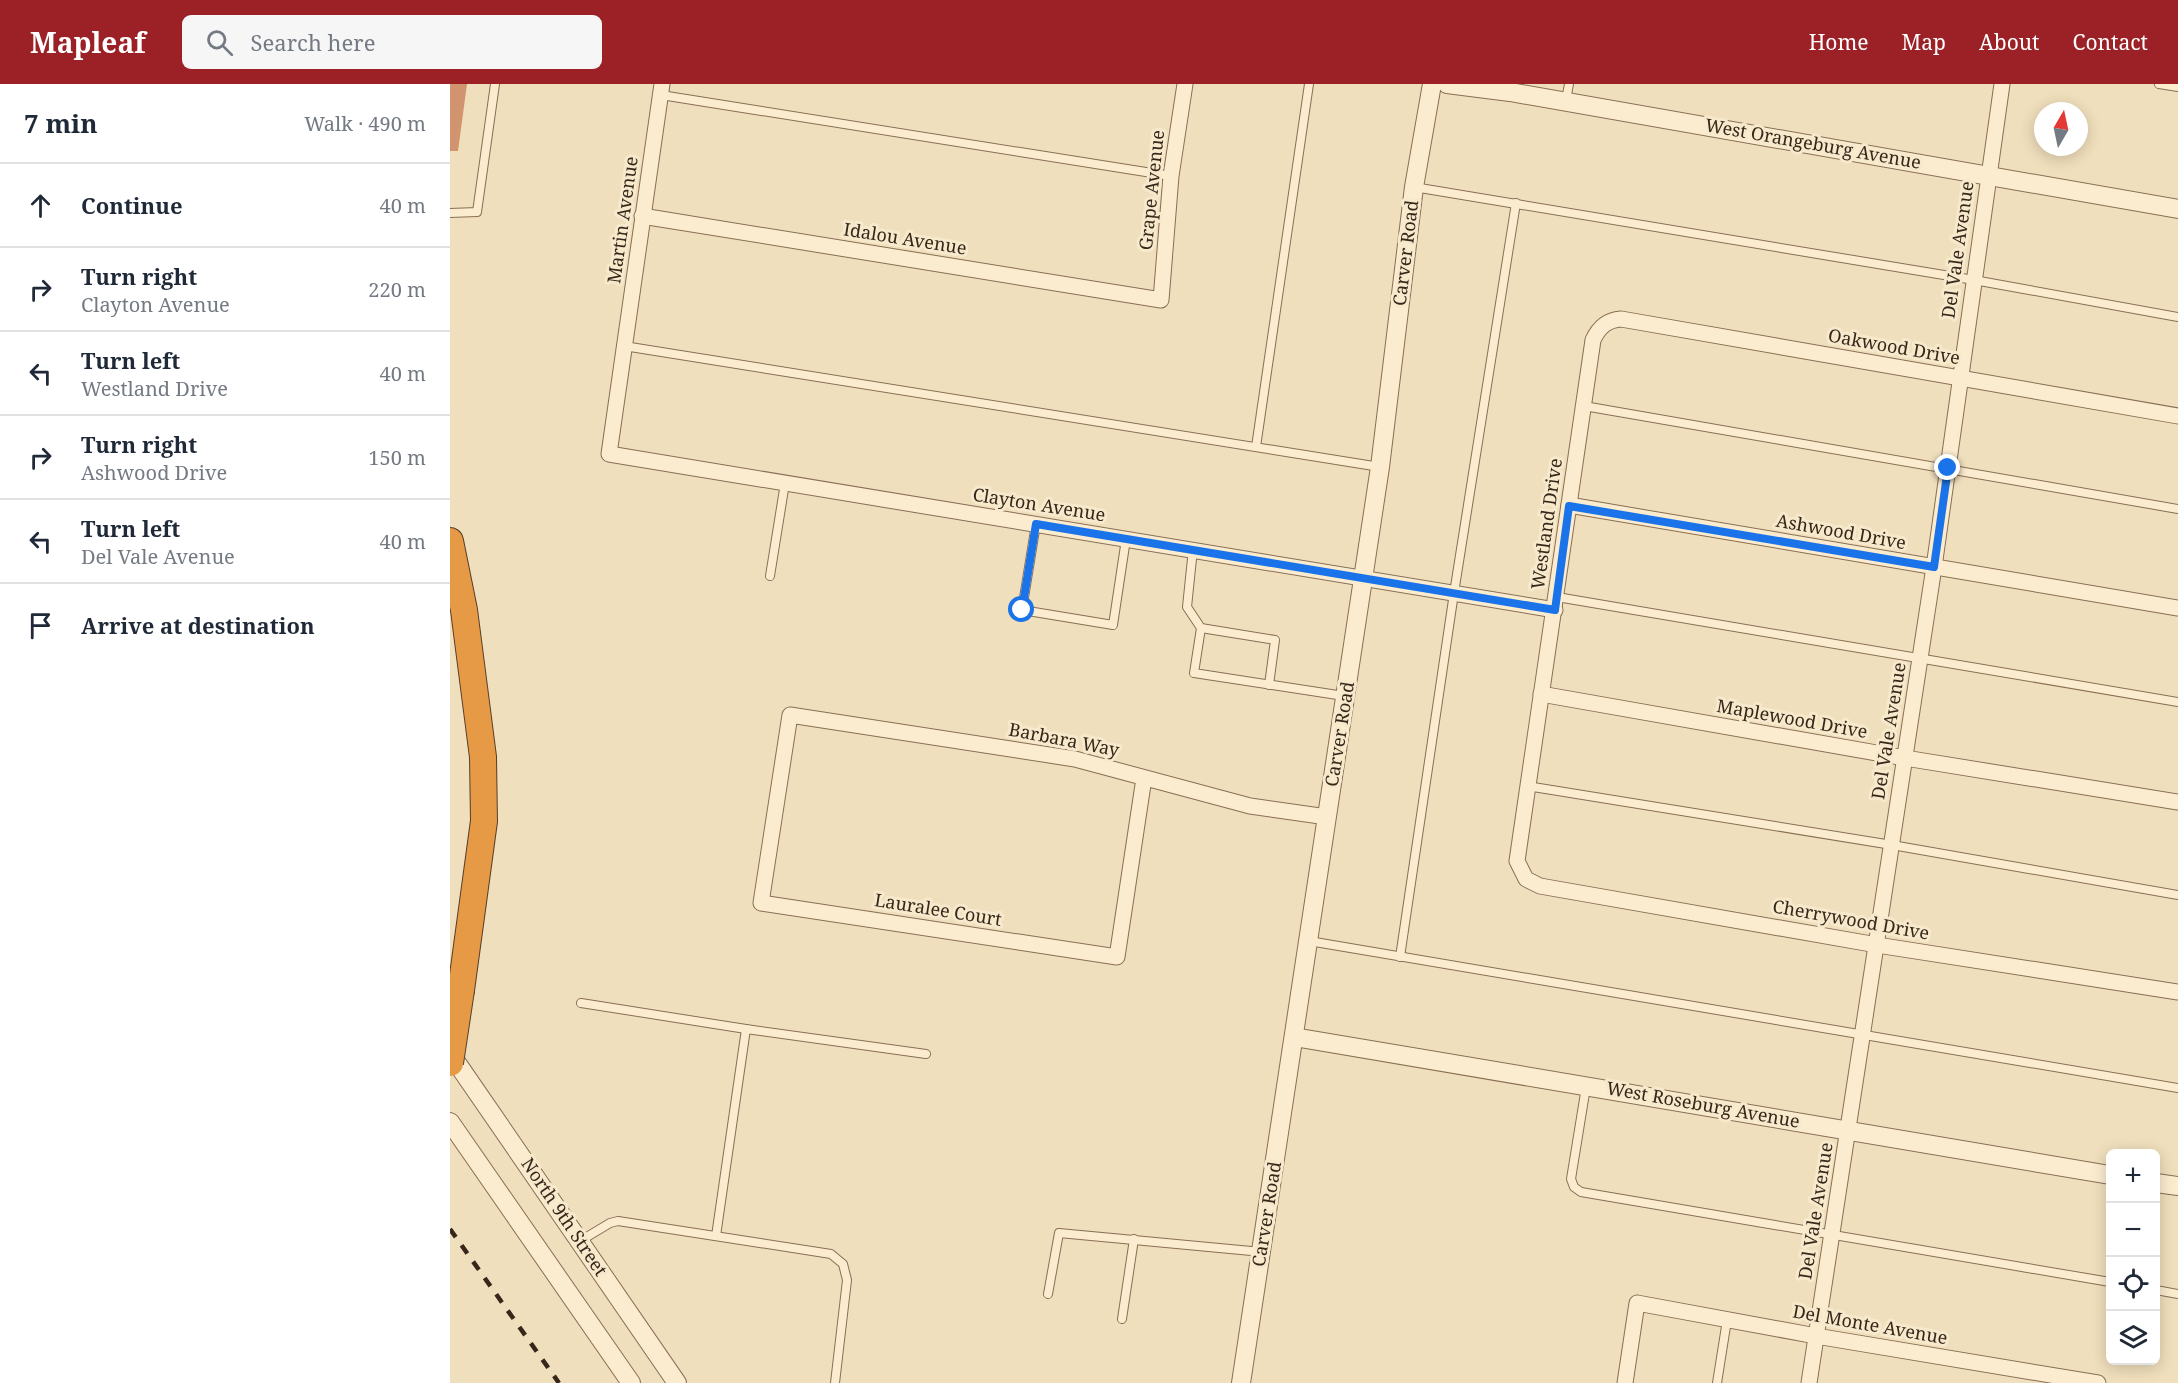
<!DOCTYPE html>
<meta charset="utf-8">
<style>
body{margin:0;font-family:"Noto Serif",serif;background:#f6f6f7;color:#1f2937}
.controls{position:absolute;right:18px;bottom:18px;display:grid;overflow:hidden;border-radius:9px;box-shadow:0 3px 15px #0003}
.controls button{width:54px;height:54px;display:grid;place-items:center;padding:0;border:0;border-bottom:2px solid #e0e1e3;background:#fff;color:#1f2937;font:30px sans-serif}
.compass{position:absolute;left:1584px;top:18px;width:54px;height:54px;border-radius:50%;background:#fff;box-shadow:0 3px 15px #0003;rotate:9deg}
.stop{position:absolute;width:18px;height:18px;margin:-14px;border:4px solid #1a73e8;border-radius:50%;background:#fff}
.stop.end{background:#1a73e8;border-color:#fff;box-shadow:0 2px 6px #0008}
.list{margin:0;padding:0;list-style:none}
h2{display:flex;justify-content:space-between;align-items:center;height:78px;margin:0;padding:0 24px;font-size:26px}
h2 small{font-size:20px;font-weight:400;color:#747a83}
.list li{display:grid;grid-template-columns:39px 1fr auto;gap:18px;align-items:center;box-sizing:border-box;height:84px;padding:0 24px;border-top:2px solid #e0e1e3}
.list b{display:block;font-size:22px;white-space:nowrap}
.list p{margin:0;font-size:20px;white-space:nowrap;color:#747a83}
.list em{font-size:20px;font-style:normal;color:#747a83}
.icon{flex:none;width:33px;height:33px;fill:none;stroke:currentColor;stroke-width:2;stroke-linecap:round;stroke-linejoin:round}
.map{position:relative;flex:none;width:1728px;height:1299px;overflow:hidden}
header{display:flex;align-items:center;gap:36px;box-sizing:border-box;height:84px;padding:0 30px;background:#9b2126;color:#fff}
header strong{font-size:28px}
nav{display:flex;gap:33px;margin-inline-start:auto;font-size:21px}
.search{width:420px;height:54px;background:#f6f6f7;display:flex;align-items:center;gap:15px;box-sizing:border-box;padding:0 21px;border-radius:9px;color:#747a83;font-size:22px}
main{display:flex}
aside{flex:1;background:#fff}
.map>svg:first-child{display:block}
.building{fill:#d1946f}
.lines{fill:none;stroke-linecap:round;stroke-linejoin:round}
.service-casing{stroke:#896e55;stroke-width:10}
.minor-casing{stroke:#896e55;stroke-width:17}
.tertiary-casing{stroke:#896e55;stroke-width:20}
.motorway-casing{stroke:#563d2a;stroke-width:28}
.service{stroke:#fbeccf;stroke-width:8}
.minor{stroke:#fbeccf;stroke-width:15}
.tertiary{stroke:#fbeccf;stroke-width:18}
.motorway{stroke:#e69a46;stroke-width:26}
.rail{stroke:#37271a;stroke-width:4.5;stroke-dasharray:10 10;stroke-linecap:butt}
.motorway-bridge-casing{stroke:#563d2a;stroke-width:28;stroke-linecap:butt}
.motorway-bridge{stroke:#e69a46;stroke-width:26}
.route{stroke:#1a73e8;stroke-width:8}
.labels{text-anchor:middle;stroke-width:6;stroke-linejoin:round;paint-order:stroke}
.street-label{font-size:18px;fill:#37271a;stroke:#f7e9cc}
</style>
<header>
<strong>Mapleaf</strong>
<div class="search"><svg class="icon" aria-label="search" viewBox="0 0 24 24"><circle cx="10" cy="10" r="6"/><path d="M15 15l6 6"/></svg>Search here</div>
<nav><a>Home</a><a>Map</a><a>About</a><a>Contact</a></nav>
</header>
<main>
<aside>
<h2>7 min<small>Walk · 490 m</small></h2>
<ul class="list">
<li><svg class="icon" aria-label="ahead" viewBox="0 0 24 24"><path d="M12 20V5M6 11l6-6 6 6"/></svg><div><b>Continue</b></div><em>40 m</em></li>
<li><svg class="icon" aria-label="right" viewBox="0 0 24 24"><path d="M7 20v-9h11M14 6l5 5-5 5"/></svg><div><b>Turn right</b><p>Clayton Avenue</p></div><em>220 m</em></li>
<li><svg class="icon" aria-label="left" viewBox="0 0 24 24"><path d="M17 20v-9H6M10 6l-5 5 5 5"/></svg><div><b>Turn left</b><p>Westland Drive</p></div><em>40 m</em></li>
<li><svg class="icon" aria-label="right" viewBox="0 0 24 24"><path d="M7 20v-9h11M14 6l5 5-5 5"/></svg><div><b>Turn right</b><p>Ashwood Drive</p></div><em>150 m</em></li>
<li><svg class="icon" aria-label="left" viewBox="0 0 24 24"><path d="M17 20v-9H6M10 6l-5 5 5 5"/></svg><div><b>Turn left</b><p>Del Vale Avenue</p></div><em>40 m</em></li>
<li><svg class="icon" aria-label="arrive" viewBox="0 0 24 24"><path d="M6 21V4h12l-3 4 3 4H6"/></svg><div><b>Arrive at destination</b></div></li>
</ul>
</aside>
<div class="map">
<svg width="1728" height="1299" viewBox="0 0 1728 1299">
<rect width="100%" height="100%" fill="#f0dfbc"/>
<polygon class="building" points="0,0 17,0 8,67 0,67"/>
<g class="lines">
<defs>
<g id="service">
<polyline points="1709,0 1728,3"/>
<polyline points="211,11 721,92"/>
<polyline points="1116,16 1119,0"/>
<polyline points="964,103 1524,196 1728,233"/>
<polyline points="0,129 27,128 45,0"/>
<polyline points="174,262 930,383"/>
<polyline points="1134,322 1728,425"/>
<polyline points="806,363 859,0"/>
<polyline points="586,440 572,526 663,541 676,455"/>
<polyline points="743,465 737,523 751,544 744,589 894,612"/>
<polyline points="320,492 335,399"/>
<polyline points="1107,513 1728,618"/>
<polyline points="751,544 825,556 819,601"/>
<polyline points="1077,702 1442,761 1728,811"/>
<polyline points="859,857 1728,1004"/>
<polyline points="950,873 1004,509 1066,119"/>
<polyline points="131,919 296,945"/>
<polyline points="1136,1003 1121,1095 1124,1103 1131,1108 1660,1198"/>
<polyline points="266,1152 296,945 476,970"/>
<polyline points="130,1157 160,1139 168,1137 381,1170 393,1180 397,1196 385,1299"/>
<polyline points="1706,1206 1728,1210"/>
<polyline points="598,1210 609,1149 812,1168"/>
<polyline points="672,1235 684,1155"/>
<polyline points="1267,1299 1277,1236"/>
</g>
<g id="minor">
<polyline points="212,0 159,370 1105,526"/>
<polyline points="192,132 711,216 721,92 735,0"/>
<path d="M 1728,332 L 1171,235 C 1157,236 1149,243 1143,256 L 1067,777 L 1076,795 L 1090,802 L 1427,861 L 1728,908"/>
<polyline points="1119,421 1728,524"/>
<polyline points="1091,610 1455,674 1728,718"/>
<polyline points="694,694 667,873 311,819 340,631 625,675 800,722 877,733"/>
<polyline points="1175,1299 1187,1219 1366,1252 1648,1299"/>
<polyline points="1359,1299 1484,483 1552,0"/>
</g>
<g id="tertiary">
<polyline points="997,0 1060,8 1728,125"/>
<polyline points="844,953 1660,1091"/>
<polyline points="0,969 227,1299"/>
<polyline points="0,1038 181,1299"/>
<polyline points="1706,1099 1728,1102"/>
<polyline points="791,1299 930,383 964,103 982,0"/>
</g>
<polyline id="motorway" points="0,457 14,526 33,673 34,737 11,906"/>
</defs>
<use href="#service" class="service-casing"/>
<use href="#minor" class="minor-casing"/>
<use href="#tertiary" class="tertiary-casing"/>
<use href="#motorway" class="motorway-casing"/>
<use href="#service" class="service"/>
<use href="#minor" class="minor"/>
<use href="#tertiary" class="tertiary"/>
<use href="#motorway" class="motorway"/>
<polyline class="rail" points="0,1145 109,1299"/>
<defs>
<polyline id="motorway-bridge" points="0,979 11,906"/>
</defs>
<use href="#motorway-bridge" class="motorway-bridge-casing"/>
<use href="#motorway-bridge" class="motorway-bridge"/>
</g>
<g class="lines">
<polyline class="route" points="572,526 586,440 1105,526 1119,422 1484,483 1498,384"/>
</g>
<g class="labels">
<g class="street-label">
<text transform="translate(1363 60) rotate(10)" y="6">West Orangeburg Avenue</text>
<text transform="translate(702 106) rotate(-84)" y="6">Grape Avenue</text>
<text transform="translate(173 136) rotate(-82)" y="6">Martin Avenue</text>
<text transform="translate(455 155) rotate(9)" y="6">Idalou Avenue</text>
<text transform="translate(1508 166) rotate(-82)" y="6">Del Vale Avenue</text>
<text transform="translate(956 169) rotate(-83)" y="6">Carver Road</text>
<text transform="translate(1444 263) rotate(10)" y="6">Oakwood Drive</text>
<text transform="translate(589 421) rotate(9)" y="6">Clayton Avenue</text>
<text transform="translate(1097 440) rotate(-82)" y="6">Westland Drive</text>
<text transform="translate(1391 448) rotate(10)" y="6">Ashwood Drive</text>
<text transform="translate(1342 635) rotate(10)" y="6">Maplewood Drive</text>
<text transform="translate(1439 647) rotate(-81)" y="6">Del Vale Avenue</text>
<text transform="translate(890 650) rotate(-81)" y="6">Carver Road</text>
<text transform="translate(614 656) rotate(11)" y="6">Barbara Way</text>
<text transform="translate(488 826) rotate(9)" y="6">Lauralee Court</text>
<text transform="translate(1401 836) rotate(10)" y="6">Cherrywood Drive</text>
<text transform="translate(1253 1021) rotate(10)" y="6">West Roseburg Avenue</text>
<text transform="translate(1366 1127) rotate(-81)" y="6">Del Vale Avenue</text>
<text transform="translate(817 1130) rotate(-81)" y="6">Carver Road</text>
<text transform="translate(114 1133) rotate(56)" y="6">North 9th Street</text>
<text transform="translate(1420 1241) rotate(10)" y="6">Del Monte Avenue</text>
</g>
</g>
</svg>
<div class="controls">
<button>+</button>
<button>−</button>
<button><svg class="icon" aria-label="locate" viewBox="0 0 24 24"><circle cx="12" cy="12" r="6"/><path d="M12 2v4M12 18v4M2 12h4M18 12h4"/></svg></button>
<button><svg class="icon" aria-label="layers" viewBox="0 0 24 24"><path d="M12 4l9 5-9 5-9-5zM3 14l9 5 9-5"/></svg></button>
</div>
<svg class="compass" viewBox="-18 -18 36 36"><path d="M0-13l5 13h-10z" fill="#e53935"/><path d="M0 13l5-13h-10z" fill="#747a83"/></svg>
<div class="stop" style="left:572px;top:526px"></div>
<div class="stop end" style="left:1498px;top:384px"></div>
</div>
</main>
